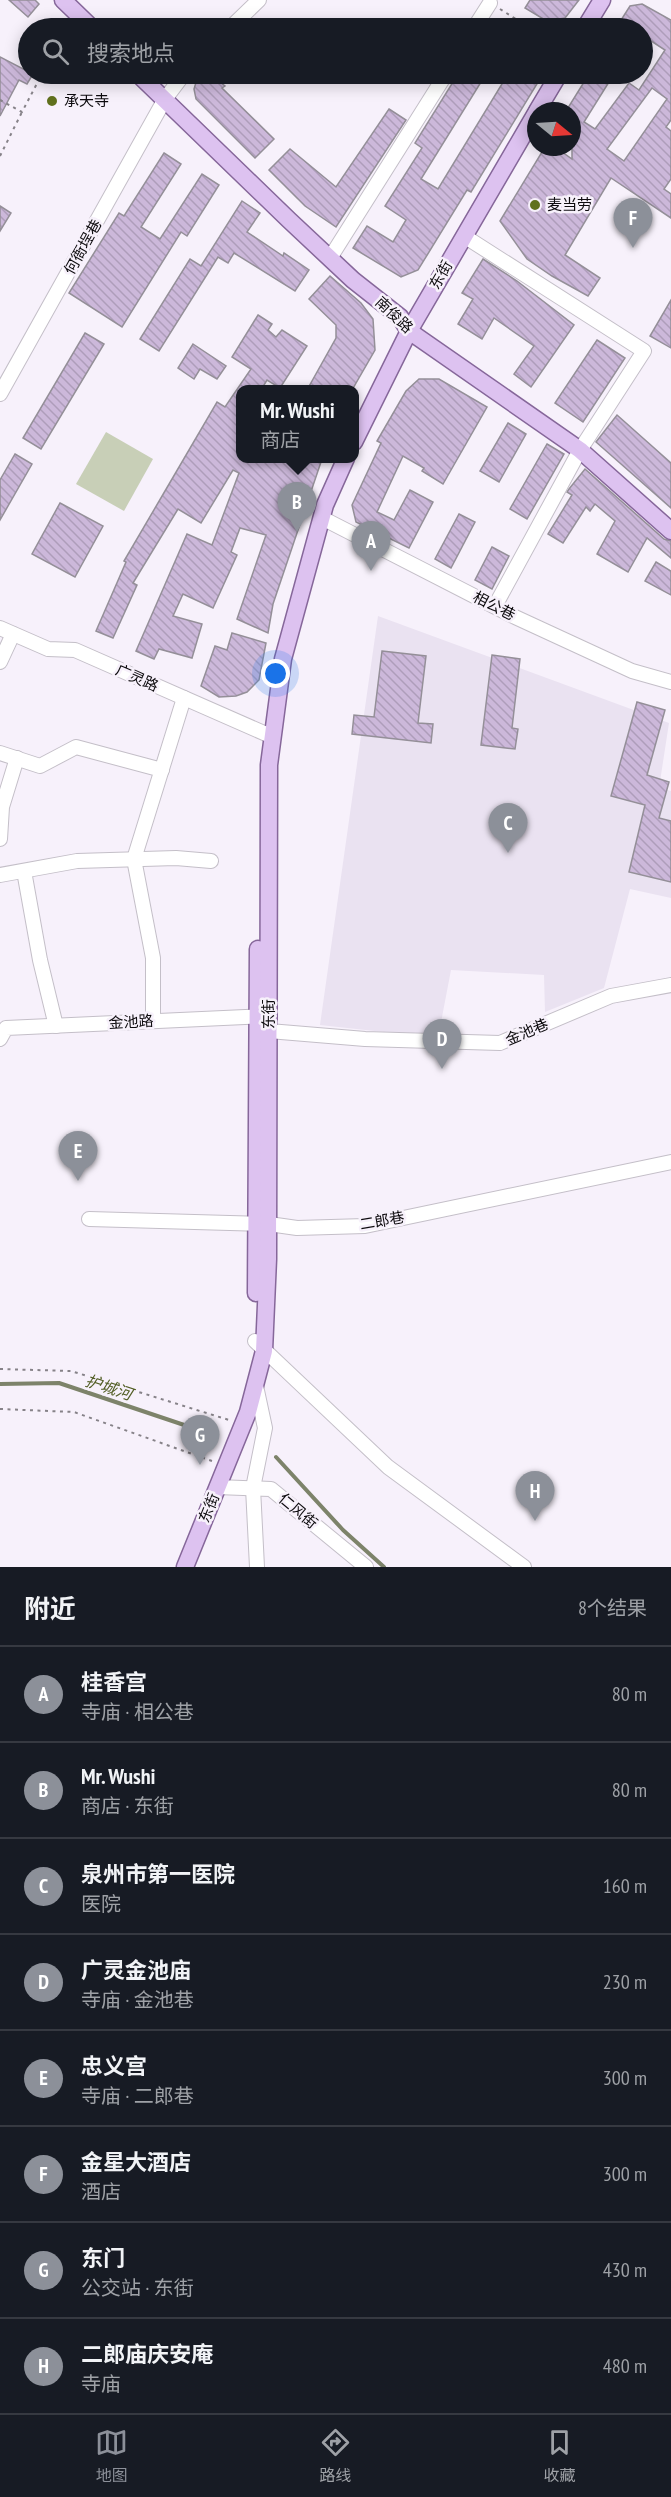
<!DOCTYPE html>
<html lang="zh">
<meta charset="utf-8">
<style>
body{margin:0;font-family:"PT Sans Narrow","Noto Sans SC",sans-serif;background:#242831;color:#f1f3f6}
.compass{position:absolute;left:527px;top:102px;width:54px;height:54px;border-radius:50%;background:#171b24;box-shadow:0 3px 15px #0003;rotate:108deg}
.you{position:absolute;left:276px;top:674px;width:21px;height:21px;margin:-15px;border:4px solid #fff;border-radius:50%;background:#1a73e8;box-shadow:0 0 0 9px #1a73e833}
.badge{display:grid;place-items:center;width:39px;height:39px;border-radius:50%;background:#8c9099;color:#fff;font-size:20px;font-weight:700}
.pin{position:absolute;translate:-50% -50px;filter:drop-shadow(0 2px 3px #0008)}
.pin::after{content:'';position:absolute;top:32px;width:21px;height:18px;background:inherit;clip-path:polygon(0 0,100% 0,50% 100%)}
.popup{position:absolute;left:236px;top:385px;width:123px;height:78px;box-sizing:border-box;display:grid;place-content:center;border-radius:12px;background:#171b24;filter:drop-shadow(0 2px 4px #0005);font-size:20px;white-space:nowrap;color:#9ea1a6}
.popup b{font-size:22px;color:#f1f3f6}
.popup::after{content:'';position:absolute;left:50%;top:100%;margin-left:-12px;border:12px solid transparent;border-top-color:#171b24}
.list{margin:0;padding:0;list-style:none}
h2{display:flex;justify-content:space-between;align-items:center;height:78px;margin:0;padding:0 24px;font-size:26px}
h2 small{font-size:20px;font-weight:400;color:#9ea1a6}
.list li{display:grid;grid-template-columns:39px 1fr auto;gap:18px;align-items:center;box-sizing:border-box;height:96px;padding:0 24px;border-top:2px solid #363941}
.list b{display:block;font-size:22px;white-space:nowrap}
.list p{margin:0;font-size:20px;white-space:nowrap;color:#9ea1a6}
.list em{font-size:20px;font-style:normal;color:#9ea1a6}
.icon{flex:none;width:33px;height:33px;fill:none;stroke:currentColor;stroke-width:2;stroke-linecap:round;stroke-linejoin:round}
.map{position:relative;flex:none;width:671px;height:1567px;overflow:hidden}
.search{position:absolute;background:#171b24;box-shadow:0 3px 15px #0003;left:18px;right:18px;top:18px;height:66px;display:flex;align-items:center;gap:15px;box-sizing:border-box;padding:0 21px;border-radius:33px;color:#9ea1a6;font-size:22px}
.sheet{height:846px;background:#171b24}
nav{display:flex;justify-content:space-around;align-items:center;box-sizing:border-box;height:84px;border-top:2px solid #363941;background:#171b24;font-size:16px;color:#9ea1a6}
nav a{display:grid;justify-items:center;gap:3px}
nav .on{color:#8c9099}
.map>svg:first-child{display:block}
.built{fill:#eae2f1}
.pitch{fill:#c8cfb7}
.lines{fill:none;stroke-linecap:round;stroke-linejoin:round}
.stream{stroke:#7d836a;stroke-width:4}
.building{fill:url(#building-back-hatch);stroke:#948f98;stroke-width:1.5;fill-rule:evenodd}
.minor-casing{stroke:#c4bfc8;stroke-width:16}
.major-casing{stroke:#86679a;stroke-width:19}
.path{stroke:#868288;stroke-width:2;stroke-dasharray:3 4.5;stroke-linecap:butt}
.minor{stroke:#fff;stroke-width:14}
.major{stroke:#ddc2f0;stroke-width:16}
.poi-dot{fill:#60701d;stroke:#f7f1fb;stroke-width:2}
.labels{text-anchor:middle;stroke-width:5;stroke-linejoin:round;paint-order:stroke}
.poi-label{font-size:15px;fill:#0d0b0e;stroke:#f7f1fb;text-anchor:start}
.street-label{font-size:15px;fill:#0d0b0e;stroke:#f7f1fb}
.water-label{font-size:16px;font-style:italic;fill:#525e25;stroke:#f7f1fb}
</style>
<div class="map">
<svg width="671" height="1567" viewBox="0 0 671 1567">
<defs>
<pattern id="building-back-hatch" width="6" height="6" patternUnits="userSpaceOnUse" patternTransform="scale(1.5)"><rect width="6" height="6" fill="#ccb8da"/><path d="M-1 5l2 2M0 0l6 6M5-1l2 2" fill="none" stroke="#ae9dba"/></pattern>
</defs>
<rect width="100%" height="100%" fill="#f7f1fb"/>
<polygon class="built" points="378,616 669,723 659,788 671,791 671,898 630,889 604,988 545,1012 544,975 451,970 438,1038 320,1025"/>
<polygon class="pitch" points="106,432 153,459 124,511 76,484"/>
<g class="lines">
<g class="stream">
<polyline points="0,1384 59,1383 208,1433"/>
<polyline points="276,1457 343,1530 384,1567"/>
</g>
</g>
<g class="building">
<polygon points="9,0 35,0 39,4 28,17"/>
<polygon points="530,0 579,0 565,18 554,20 545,20 525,8"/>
<path d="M 642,4 L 671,20 L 671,120 L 666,127 L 671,131 L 671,179 L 664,189 L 671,194 L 671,218 L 611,178 L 565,255 L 600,278 L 588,296 L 552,276 L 527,259 L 500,221 L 545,147 L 555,147 L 572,159 L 572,111 L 566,111 L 589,74 L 614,74 L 584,122 L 595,129 L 629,83 L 639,90 L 665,50 L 642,35 L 642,28 L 616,28 L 630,6 ZM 652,88 L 667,99 L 624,161 L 607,149 Z"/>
<polygon points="0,57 33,74 27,84 19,80 0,116"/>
<polygon points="201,74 226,74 220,82 225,86 222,88 274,139 255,158 196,99 194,89 197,79"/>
<polygon points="458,74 486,74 421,179 438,189 508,74 543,74 471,192 467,190 418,270 401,277 353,248 367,226 393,242 406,220 385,206 422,148 415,143"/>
<polygon points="389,109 406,120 336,227 305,206 269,170 290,149 336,187"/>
<polygon points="164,153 181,164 141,227 160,239 202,174 219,185 187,236 181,232 122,327 69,293 119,213 124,216"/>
<polygon points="242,201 260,213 247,232 283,256 284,253 309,270 295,291 234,253 228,263 218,257 159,351 140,339 190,259 201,266"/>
<polygon points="0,206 11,213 0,231"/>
<polygon points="483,259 517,281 574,325 531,387 514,374 534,346 494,318 482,339 458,324 473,299 462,293"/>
<polygon points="330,276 361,303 373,319 375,350 352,390 307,390 336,338 336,325 309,299"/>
<polygon points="671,300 671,348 650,336"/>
<polygon points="258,315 272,324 268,330 276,337 282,330 307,346 280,388 267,380 261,390 240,390 240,459 322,459 273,604 268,633 237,619 266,535 240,528 231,552 237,555 213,608 183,594 173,616 202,624 192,658 159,649 154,659 136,651 187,534 212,545 239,473 233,470 201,523 178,509 133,583 137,585 113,638 96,631 126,562 124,561 165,491 217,402 225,407 251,369 232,357"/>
<polygon points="85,333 104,344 41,449 23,438"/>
<polygon points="597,340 625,358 583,422 555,403"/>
<polygon points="193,344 226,366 217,379 200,369 194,379 178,368"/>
<polygon points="419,379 439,379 487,407 443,484 422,471 424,468 403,456 377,512 394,520 410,490 433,502 409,548 356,522 352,505 381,443 377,441 406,391"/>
<polygon points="617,415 671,463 671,508 596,442"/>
<polygon points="508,423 526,434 499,482 480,471"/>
<polygon points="547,444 564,454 527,519 510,509"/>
<polygon points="15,454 32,464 0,520 0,480"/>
<polygon points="585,469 664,539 671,541 671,558 647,538 628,572 597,554 615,521 595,504 590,511 586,507 563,543 548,534 572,495 567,492 569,489"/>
<polygon points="60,503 103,526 75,577 32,554"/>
<polygon points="459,514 475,522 451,568 435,559"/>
<polygon points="492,547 509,556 492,589 475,580"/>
<polygon points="656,562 671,571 671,595 645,581"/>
<polygon points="232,633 266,643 259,680 247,692 236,696 219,697 201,686 215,646 227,650"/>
<polygon points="382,651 426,656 418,723 433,724 431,743 352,734 354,715 374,717"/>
<polygon points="492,655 520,659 512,728 518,729 515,749 481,745"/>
<polygon points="637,702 665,710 647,775 669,782 659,818 671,821 671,882 629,872 645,805 611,796"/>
</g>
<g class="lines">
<defs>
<g id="minor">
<polyline points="230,28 259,0"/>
<polyline points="474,28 490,3"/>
<polyline points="464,236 644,351 580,450 495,606"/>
<polyline points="330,258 446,74"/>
<polyline points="0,394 165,99 184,74"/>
<polyline points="322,518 515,617 632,671 671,682"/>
<polyline points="0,628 48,649 75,650 273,737"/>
<polyline points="0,662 13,634"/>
<polyline points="0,753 40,766 76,747 162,770"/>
<polyline points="0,839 2,807 17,758"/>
<polyline points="24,871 40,960 56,1026"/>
<polyline points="0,875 77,861 176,858 211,861"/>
<polyline points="153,1021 153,958 134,859 184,698"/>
<polyline points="269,1031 365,1039 500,1043 611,996 671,985"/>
<polyline points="0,1039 6,1028 267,1016"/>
<polyline points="89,1219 269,1224 297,1228 365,1226 671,1162"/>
<polyline points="255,1341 388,1467 524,1567"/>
<polyline points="256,1386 265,1428 253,1488 257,1567"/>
<polyline points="217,1487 271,1489 366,1567"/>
</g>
<g id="major">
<polyline points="63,0 92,28"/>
<polyline points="585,28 602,0"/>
<polyline points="138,74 289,220 353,280 400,317 409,331 580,450 671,531"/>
<polyline points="537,111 559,74"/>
<polyline points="354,442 409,331 536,113"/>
<polyline points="256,1293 258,949"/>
<polyline points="185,1567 248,1412 264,1351 268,1259 269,765 283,659 325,505 346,458"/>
</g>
</defs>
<use href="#minor" class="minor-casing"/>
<use href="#major" class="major-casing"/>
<g class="path">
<polyline points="500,9 530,28"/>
<polyline points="0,100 22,112 42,74"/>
<polyline points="0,156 22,112"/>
<polyline points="0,1369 71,1371 229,1420"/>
<polyline points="0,1409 74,1412 212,1461"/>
</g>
<use href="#minor" class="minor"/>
<use href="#major" class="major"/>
</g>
<g class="poi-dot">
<circle cx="52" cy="101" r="6"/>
<circle cx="535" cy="205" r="6"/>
</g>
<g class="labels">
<g class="poi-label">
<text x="64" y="106">承天寺</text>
<text x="547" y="210">麦当劳</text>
</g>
<g class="street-label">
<text transform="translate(83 247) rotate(-61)" y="5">何衙埕巷</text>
<text transform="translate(441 275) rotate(-60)" y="5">东街</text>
<text transform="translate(394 315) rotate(43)" y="5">南俊路</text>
<text transform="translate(494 606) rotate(27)" y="5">相公巷</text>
<text transform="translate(137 678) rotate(24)" y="5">广灵路</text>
<text transform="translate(269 1014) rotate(-90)" y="5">东街</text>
<text transform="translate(131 1022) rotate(-3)" y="5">金池路</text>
<text transform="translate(527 1032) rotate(-23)" y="5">金池巷</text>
<text transform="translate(382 1221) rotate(-10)" y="5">二郎巷</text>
<text transform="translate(209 1508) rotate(-68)" y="5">东街</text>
<text transform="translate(298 1511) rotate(40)" y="5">仁风街</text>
</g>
<g class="water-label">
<text transform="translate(109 1387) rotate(18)" y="6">护城河</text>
</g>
</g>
</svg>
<svg class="compass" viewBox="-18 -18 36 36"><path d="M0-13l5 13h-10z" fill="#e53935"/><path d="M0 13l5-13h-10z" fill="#9ea1a6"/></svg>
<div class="you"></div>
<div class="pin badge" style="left:371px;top:571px">A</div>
<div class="pin badge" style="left:297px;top:532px">B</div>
<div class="popup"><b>Mr. Wushi</b>商店</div>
<div class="pin badge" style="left:508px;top:853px">C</div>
<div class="pin badge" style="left:442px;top:1069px">D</div>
<div class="pin badge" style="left:78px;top:1181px">E</div>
<div class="pin badge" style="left:633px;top:248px">F</div>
<div class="pin badge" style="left:200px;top:1465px">G</div>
<div class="pin badge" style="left:535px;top:1521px">H</div>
<div class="search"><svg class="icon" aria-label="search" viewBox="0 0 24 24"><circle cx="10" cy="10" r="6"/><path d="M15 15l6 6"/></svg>搜索地点</div>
</div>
<section class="sheet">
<h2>附近<small>8个结果</small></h2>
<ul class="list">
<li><span class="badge">A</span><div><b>桂香宫</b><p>寺庙 · 相公巷</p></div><em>80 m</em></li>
<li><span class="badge">B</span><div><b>Mr. Wushi</b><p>商店 · 东街</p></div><em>80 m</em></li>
<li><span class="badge">C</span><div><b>泉州市第一医院</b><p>医院</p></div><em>160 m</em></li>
<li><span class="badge">D</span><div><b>广灵金池庙</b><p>寺庙 · 金池巷</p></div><em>230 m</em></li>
<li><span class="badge">E</span><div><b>忠义宫</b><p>寺庙 · 二郎巷</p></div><em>300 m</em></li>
<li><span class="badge">F</span><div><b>金星大酒店</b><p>酒店</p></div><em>300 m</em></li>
<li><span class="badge">G</span><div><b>东门</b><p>公交站 · 东街</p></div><em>430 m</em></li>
<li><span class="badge">H</span><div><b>二郎庙庆安庵</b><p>寺庙</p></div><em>480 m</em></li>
</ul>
</section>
<nav>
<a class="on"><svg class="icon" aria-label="map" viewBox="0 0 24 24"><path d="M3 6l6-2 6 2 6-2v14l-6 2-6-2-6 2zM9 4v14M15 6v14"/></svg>地图</a>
<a><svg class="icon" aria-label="directions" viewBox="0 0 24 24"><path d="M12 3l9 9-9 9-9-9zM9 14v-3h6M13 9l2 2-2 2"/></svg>路线</a>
<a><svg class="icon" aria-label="saved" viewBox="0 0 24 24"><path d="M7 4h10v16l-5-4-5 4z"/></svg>收藏</a>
</nav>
